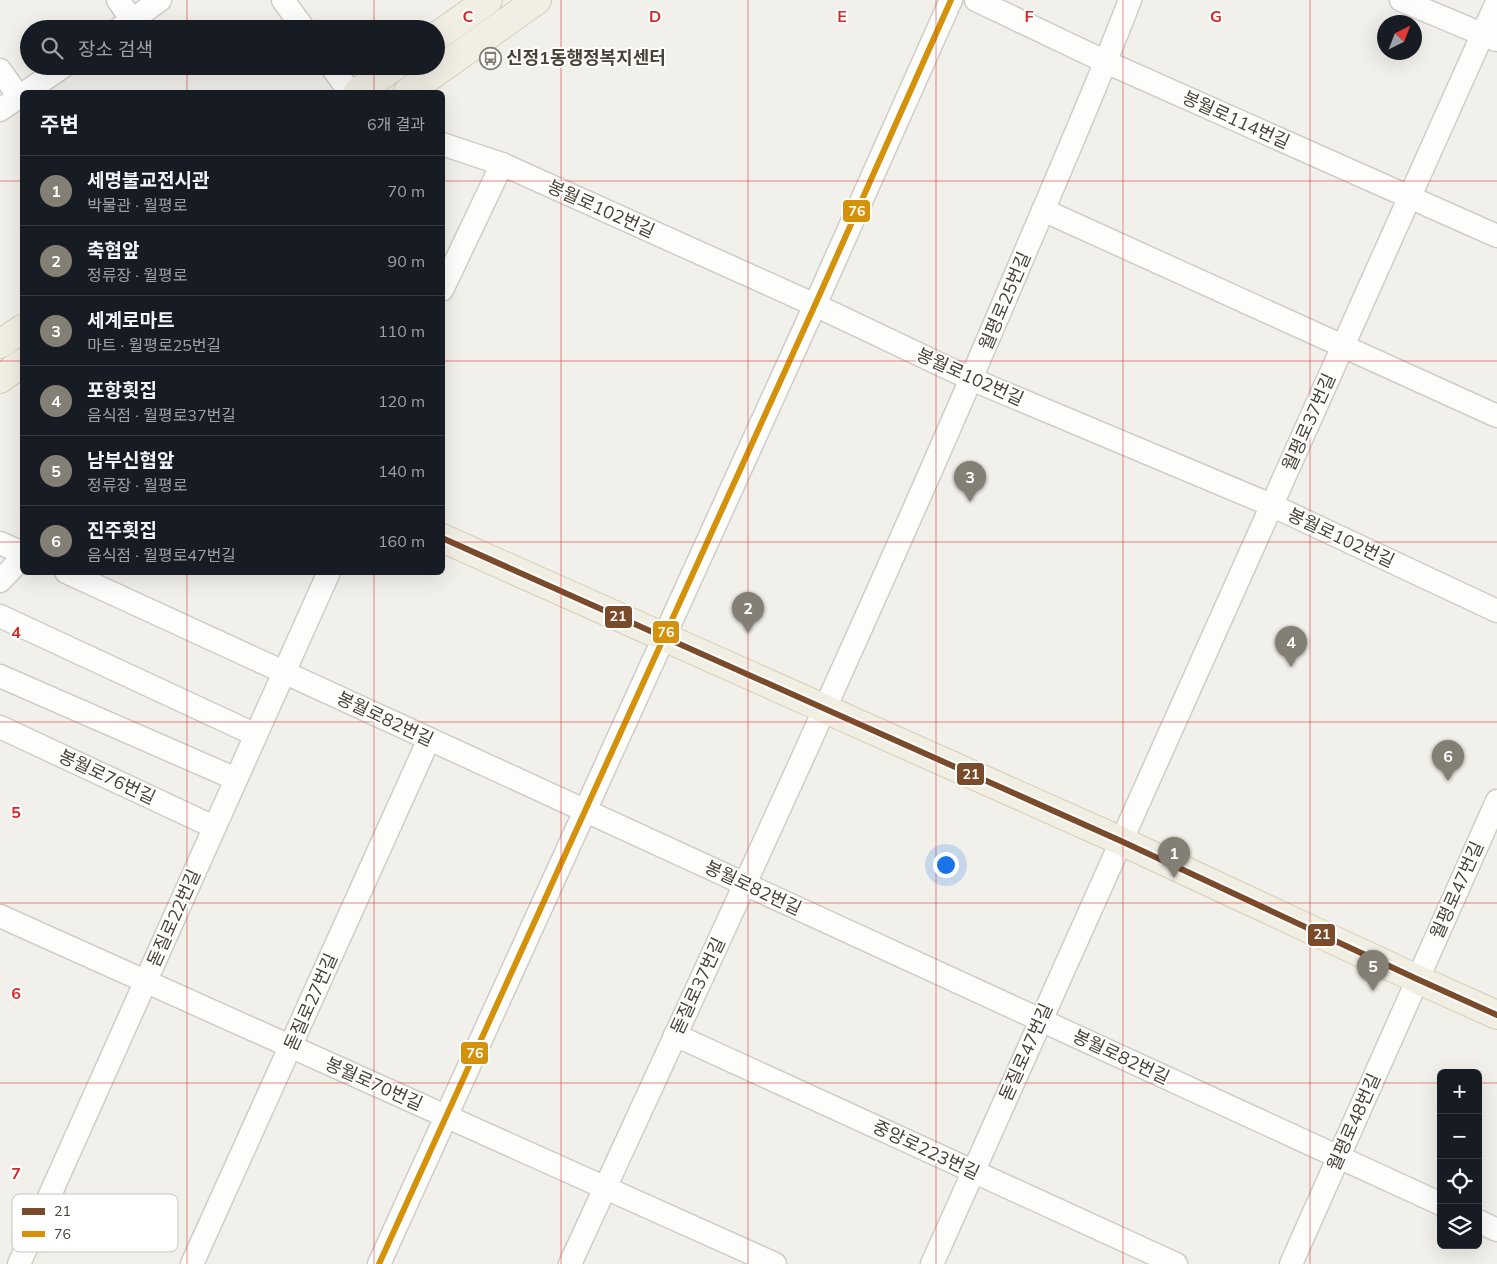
<!DOCTYPE html>
<html lang="ko">
<meta charset="utf-8">
<style>
body{margin:0;font-family:Mulish,"Noto Sans KR",sans-serif;background:#20242c;color:#f1f3f6}
.controls{position:absolute;right:15px;bottom:15px;display:grid;overflow:hidden;border-radius:8px;box-shadow:0 5px 20px #0002}
.controls button{width:45px;height:45px;display:grid;place-items:center;padding:0;border:0;border-bottom:1px solid #363941;background:#171b24;color:#f1f3f6;font:25px sans-serif}
.compass{position:absolute;left:1377px;top:15px;width:45px;height:45px;border-radius:50%;background:#171b24;box-shadow:0 5px 20px #0002;rotate:42deg}
.you{position:absolute;left:945px;top:864px;width:18px;height:18px;margin:-12px;border:4px solid #fff;border-radius:50%;background:#1a73e8;box-shadow:0 0 0 8px #1a73e833}
.badge{display:grid;place-items:center;width:32px;height:32px;border-radius:50%;background:#847f74;color:#fff;font-size:16px;font-weight:700}
.pin{position:absolute;translate:-50% -41px;filter:drop-shadow(0 1px 2px #0008)}
.pin::after{content:'';position:absolute;top:26px;width:18px;height:15px;background:inherit;clip-path:polygon(0 0,100% 0,50% 100%)}
.list{margin:0;padding:0;list-style:none}
h2{display:flex;justify-content:space-between;align-items:center;height:65px;margin:0;padding:0 20px;font-size:21px}
h2 small{font-size:16px;font-weight:400;color:#9ea1a6}
.list li{display:grid;grid-template-columns:32px 1fr auto;gap:15px;align-items:center;box-sizing:border-box;height:70px;padding:0 20px;border-top:1px solid #363941}
.list b{display:block;font-size:19px;white-space:nowrap}
.list p{margin:0;font-size:16px;white-space:nowrap;color:#9ea1a6}
.list em{font-size:16px;font-style:normal;color:#9ea1a6}
.icon{flex:none;width:28px;height:28px;fill:none;stroke:currentColor;stroke-width:2;stroke-linecap:round;stroke-linejoin:round}
.map{position:relative;flex:none;width:1497px;height:1264px;overflow:hidden}
.search{position:absolute;background:#171b24;box-shadow:0 5px 20px #0002;left:20px;top:20px;width:425px;height:55px;display:flex;align-items:center;gap:12px;box-sizing:border-box;padding:0 18px;border-radius:28px;color:#9ea1a6;font-size:19px}
.panel{position:absolute;background:#171b24;box-shadow:0 5px 20px #0002;left:20px;top:90px;width:425px;height:485px;border-radius:8px}
.map>svg:first-child{display:block}
.lines{fill:none;stroke-linecap:round;stroke-linejoin:round}
.minor-casing{stroke:#d0cdc7;stroke-width:25}
.major-casing{stroke:#d6cdb6;stroke-width:30}
.minor{stroke:#fdfdfc;stroke-width:22}
.major{stroke:#f1eee4;stroke-width:28}
.bus-1-casing{stroke:#fff;stroke-width:10}
.bus-2-casing{stroke:#fff;stroke-width:10}
.bus-1{stroke:#7a4b2a;stroke-width:6}
.bus-2{stroke:#d4920b;stroke-width:6}
.grid{fill:none;stroke:#d62828;stroke-width:1;stroke-opacity:0.55}
.labels{text-anchor:middle;stroke-width:4;stroke-linejoin:round;paint-order:stroke}
.poi-label{font-size:18px;font-weight:bold;fill:#494235;stroke:#fff;text-anchor:start}
.street-label{font-size:18px;fill:#494235;stroke:#fff}
.key{fill:#fff;stroke:#c8c6c2;stroke-width:1}
.key-label{font-size:14px;fill:#494235}
.grid-label{font-size:16px;text-anchor:middle;font-weight:bold;fill:#d62828;stroke:#fff;stroke-width:4;stroke-linejoin:round;paint-order:stroke}
.line-badge{stroke:#fff;stroke-width:2}
.badge-label{font-size:14px;text-anchor:middle;font-weight:bold;fill:#fff}
</style>
<div class="map">
<svg width="1497" height="1264" viewBox="0 0 1497 1264">
<rect width="100%" height="100%" fill="#f2f0ea"/>
<g class="lines">
<defs>
<g id="minor">
<polyline points="118,0 132,20"/>
<polyline points="283,0 304,29"/>
<polyline points="976,0 1106,62 1497,236"/>
<polyline points="1401,0 1496,40"/>
<polyline points="119,29 160,0"/>
<polyline points="331,66 350,92"/>
<polyline points="0,70 19,97"/>
<polyline points="26,92 64,66"/>
<polyline points="0,110 22,95"/>
<polyline points="442,144 502,164 815,305 971,379 1271,505 1497,611"/>
<polyline points="1043,210 1497,416"/>
<polyline points="442,290 502,164"/>
<polyline points="0,543 22,553"/>
<polyline points="66,572 1441,1204"/>
<polyline points="0,581 22,558"/>
<polyline points="0,616 256,735"/>
<polyline points="0,676 236,779"/>
<polyline points="0,727 214,827"/>
<polyline points="0,916 775,1264"/>
<polyline points="675,1035 1176,1264"/>
<polyline points="1478,1221 1497,1230"/>
<polyline points="19,1264 329,572"/>
<polyline points="192,1264 429,739"/>
<polyline points="379,1264 815,305 951,0"/>
<path d="M 570,1264 C 722,934 876,604 1018,269 C 1056,180 1095,91 1130,0"/>
<polyline points="932,1264 1497,2"/>
<polyline points="1291,1264 1497,801"/>
</g>
<g id="major">
<polyline points="436,37 488,0"/>
<polyline points="358,92 395,66"/>
<polyline points="408,92 537,0"/>
<polyline points="0,344 22,329"/>
<polyline points="0,379 22,363"/>
<polyline points="442,538 1121,841 1417,979 1497,1015"/>
</g>
</defs>
<use href="#minor" class="minor-casing"/>
<use href="#major" class="major-casing"/>
<use href="#minor" class="minor"/>
<use href="#major" class="major"/>
<defs>
<polyline id="bus-1" points="442,538 1121,841 1417,979 1497,1015"/>
<polyline id="bus-2" points="379,1264 815,305 951,0"/>
</defs>
<use href="#bus-1" class="bus-1-casing"/>
<use href="#bus-2" class="bus-2-casing"/>
<use href="#bus-1" class="bus-1"/>
<use href="#bus-2" class="bus-2"/>
</g>
<path class="grid" d="M 187,0 L 187,29M 374,0 L 374,29M 561,0 L 561,1264M 748,0 L 748,1264M 936,0 L 936,1264M 1123,0 L 1123,1264M 1310,0 L 1310,1264M 187,66 L 187,92M 374,66 L 374,92M 0,181 L 22,181M 442,181 L 1497,181M 0,361 L 22,361M 442,361 L 1497,361M 0,542 L 22,542M 442,542 L 1497,542M 187,572 L 187,1264M 374,572 L 374,1264M 0,722 L 1497,722M 0,903 L 1497,903M 0,1083 L 1441,1083M 1478,1083 L 1497,1083"/>
<defs>
<symbol id="bus-ring" viewBox="-11 -11 22 22"><circle r="9.5" fill="#fff" stroke="#847f74" stroke-width="1.5"/><path d="M-5-6H5V4H4V6H2V4H-2V6H-4V4H-5ZM-3.5-4V0h7V-4ZM-3.5 1.2v1.5H-2V1.2ZM2 1.2v1.5H3.5V1.2Z" fill="#847f74"/></symbol>
</defs>
<g fill-rule="evenodd">
<use href="#bus-ring" x="478" y="46" width="25" height="25"/>
</g>
<g class="labels">
<g class="poi-label">
<text x="506" y="64">신정1동행정복지센터</text>
</g>
<g class="street-label">
<text transform="translate(1236 120) rotate(24)" y="6">봉월로114번길</text>
<text transform="translate(601 209) rotate(24)" y="6">봉월로102번길</text>
<text transform="translate(1005 301) rotate(-67)" y="6">월평로25번길</text>
<text transform="translate(970 377) rotate(24)" y="6">봉월로102번길</text>
<text transform="translate(1309 422) rotate(-66)" y="6">월평로37번길</text>
<text transform="translate(1341 538) rotate(25)" y="6">봉월로102번길</text>
<text transform="translate(385 719) rotate(25)" y="6">봉월로82번길</text>
<text transform="translate(107 777) rotate(25)" y="6">봉월로76번길</text>
<text transform="translate(753 888) rotate(25)" y="6">봉월로82번길</text>
<text transform="translate(1457 890) rotate(-66)" y="6">월평로47번길</text>
<text transform="translate(174 918) rotate(-66)" y="6">돋질로22번길</text>
<text transform="translate(698 986) rotate(-65)" y="6">돋질로37번길</text>
<text transform="translate(311 1002) rotate(-66)" y="6">돋질로27번길</text>
<text transform="translate(1026 1052) rotate(-66)" y="6">돋질로47번길</text>
<text transform="translate(1121 1057) rotate(25)" y="6">봉월로82번길</text>
<text transform="translate(374 1084) rotate(24)" y="6">봉월로70번길</text>
<text transform="translate(1354 1122) rotate(-66)" y="6">월평로48번길</text>
<text transform="translate(926 1150) rotate(25)" y="6">중앙로223번길</text>
</g>
</g>
<rect x="12" y="1194" width="166" height="58" rx="8" class="key"/>
<rect x="22" y="1208" width="23" height="7" fill="#7a4b2a"/>
<rect x="22" y="1231" width="23" height="6" fill="#d4920b"/>
<g class="key-label">
<text x="54" y="1216">21</text>
<text x="54" y="1239">76</text>
</g>
<g class="grid-label">
<text x="468" y="22">C</text>
<text x="655" y="22">D</text>
<text x="842" y="22">E</text>
<text x="1029" y="22">F</text>
<text x="1216" y="22">G</text>
<text x="16" y="638">4</text>
<text x="16" y="818">5</text>
<text x="16" y="999">6</text>
<text x="16" y="1179">7</text>
</g>
<g class="line-badge">
<rect x="842" y="199" width="29" height="24" rx="5" fill="#d4920b"/>
<rect x="604" y="605" width="29" height="24" rx="5" fill="#7a4b2a"/>
<rect x="652" y="620" width="28" height="24" rx="5" fill="#d4920b"/>
<rect x="956" y="762" width="29" height="24" rx="5" fill="#7a4b2a"/>
<rect x="1307" y="923" width="29" height="24" rx="5" fill="#7a4b2a"/>
<rect x="460" y="1041" width="29" height="24" rx="5" fill="#d4920b"/>
</g>
<g class="badge-label">
<text x="857" y="216">76</text>
<text x="618" y="621">21</text>
<text x="666" y="637">76</text>
<text x="971" y="779">21</text>
<text x="1322" y="939">21</text>
<text x="475" y="1058">76</text>
</g>
</svg>
<div class="controls">
<button>+</button>
<button>−</button>
<button><svg class="icon" aria-label="locate" viewBox="0 0 24 24"><circle cx="12" cy="12" r="6"/><path d="M12 2v4M12 18v4M2 12h4M18 12h4"/></svg></button>
<button><svg class="icon" aria-label="layers" viewBox="0 0 24 24"><path d="M12 4l9 5-9 5-9-5zM3 14l9 5 9-5"/></svg></button>
</div>
<svg class="compass" viewBox="-18 -18 36 36"><path d="M0-13l5 13h-10z" fill="#e53935"/><path d="M0 13l5-13h-10z" fill="#9ea1a6"/></svg>
<div class="you"></div>
<div class="pin badge" style="left:1174px;top:878px">1</div>
<div class="pin badge" style="left:748px;top:633px">2</div>
<div class="pin badge" style="left:970px;top:502px">3</div>
<div class="pin badge" style="left:1291px;top:667px">4</div>
<div class="pin badge" style="left:1373px;top:991px">5</div>
<div class="pin badge" style="left:1448px;top:781px">6</div>
<div class="search"><svg class="icon" aria-label="search" viewBox="0 0 24 24"><circle cx="10" cy="10" r="6"/><path d="M15 15l6 6"/></svg>장소 검색</div>
<section class="panel">
<h2>주변<small>6개 결과</small></h2>
<ul class="list">
<li><span class="badge">1</span><div><b>세명불교전시관</b><p>박물관 · 월평로</p></div><em>70 m</em></li>
<li><span class="badge">2</span><div><b>축협앞</b><p>정류장 · 월평로</p></div><em>90 m</em></li>
<li><span class="badge">3</span><div><b>세계로마트</b><p>마트 · 월평로25번길</p></div><em>110 m</em></li>
<li><span class="badge">4</span><div><b>포항횟집</b><p>음식점 · 월평로37번길</p></div><em>120 m</em></li>
<li><span class="badge">5</span><div><b>남부신협앞</b><p>정류장 · 월평로</p></div><em>140 m</em></li>
<li><span class="badge">6</span><div><b>진주횟집</b><p>음식점 · 월평로47번길</p></div><em>160 m</em></li>
</ul>
</section>
</div>
